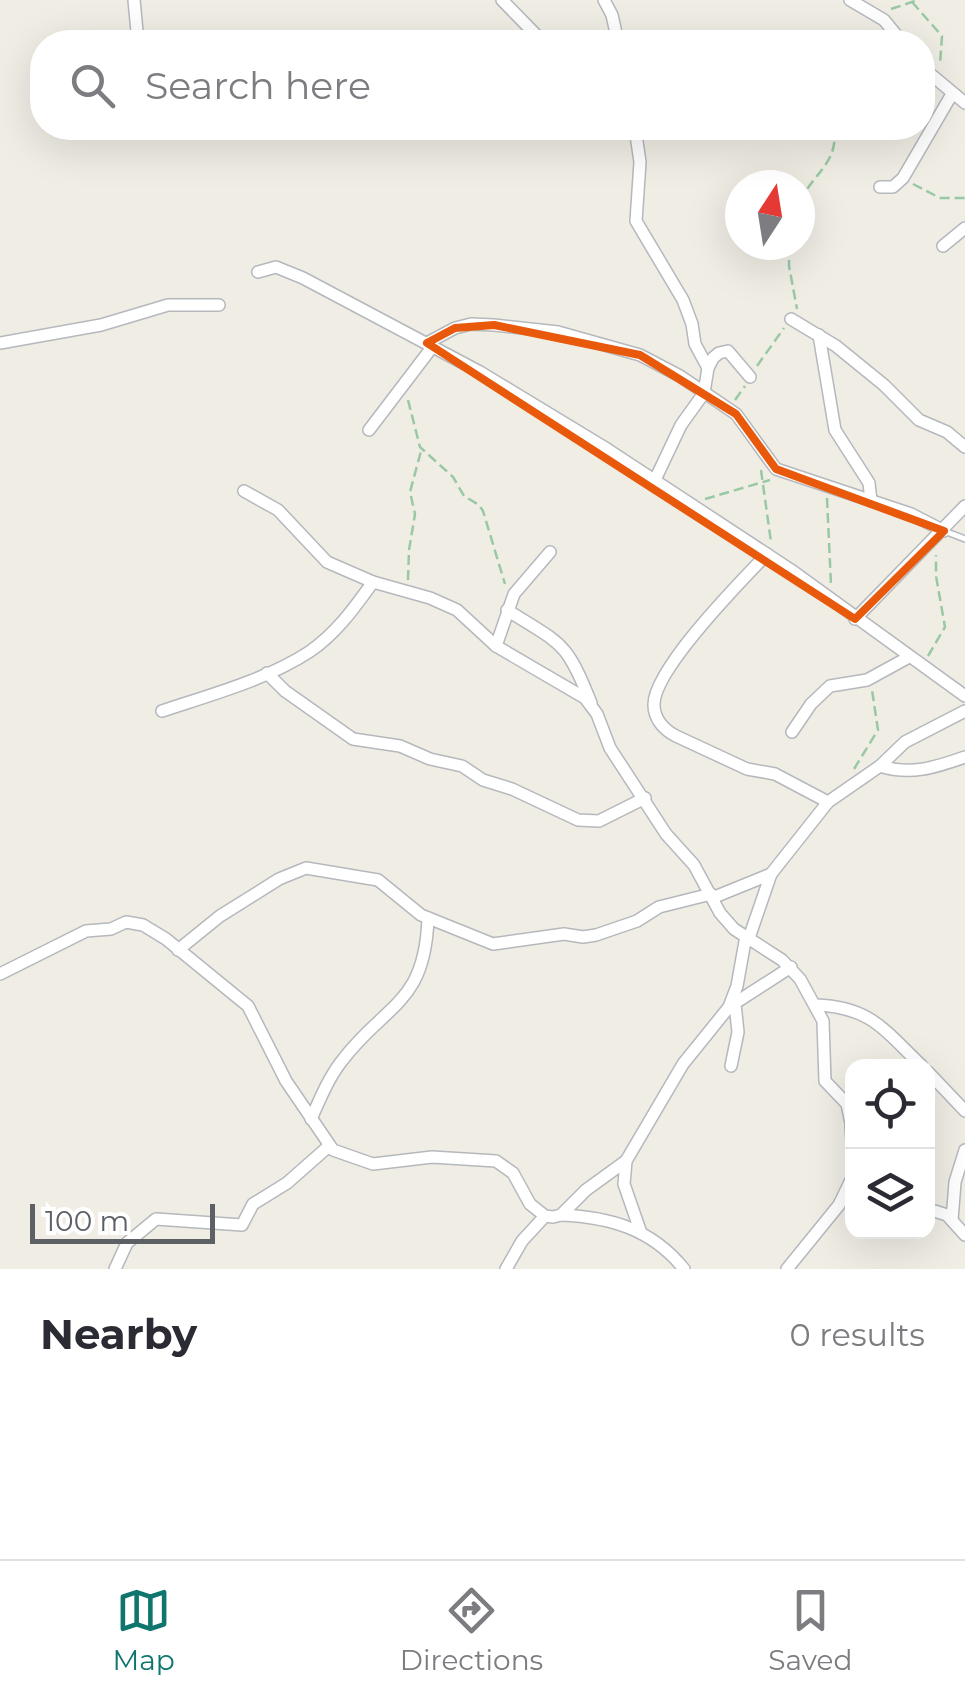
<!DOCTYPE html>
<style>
body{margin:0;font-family:Montserrat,sans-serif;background:#f7f7f7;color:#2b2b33}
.controls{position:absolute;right:30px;bottom:30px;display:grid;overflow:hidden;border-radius:20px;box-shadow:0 10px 40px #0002}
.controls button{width:90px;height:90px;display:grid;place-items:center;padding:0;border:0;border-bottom:2px solid #e1e1e2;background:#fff;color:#2b2b33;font:50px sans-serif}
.compass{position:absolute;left:725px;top:170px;width:90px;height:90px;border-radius:50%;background:#fff;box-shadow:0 10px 40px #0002;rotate:12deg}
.scale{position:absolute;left:30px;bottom:25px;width:185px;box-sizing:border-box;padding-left:10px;border:5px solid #5d6166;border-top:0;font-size:28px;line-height:35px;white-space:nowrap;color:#5d6166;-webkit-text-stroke:8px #fff;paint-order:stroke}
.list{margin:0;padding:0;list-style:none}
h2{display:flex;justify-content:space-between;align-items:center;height:130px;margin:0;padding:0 40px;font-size:42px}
h2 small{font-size:32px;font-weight:400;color:#7c7c81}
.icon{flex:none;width:55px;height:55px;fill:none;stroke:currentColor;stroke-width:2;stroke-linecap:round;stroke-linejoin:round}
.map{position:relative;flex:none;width:965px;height:1269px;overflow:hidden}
.search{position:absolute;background:#fff;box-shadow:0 10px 40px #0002;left:30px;right:30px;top:30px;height:110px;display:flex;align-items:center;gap:25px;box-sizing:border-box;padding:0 35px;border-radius:40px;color:#7c7c81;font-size:38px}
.sheet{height:290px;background:#fff}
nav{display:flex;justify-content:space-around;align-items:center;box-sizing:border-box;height:140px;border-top:2px solid #e1e1e2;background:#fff;font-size:28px;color:#7c7c81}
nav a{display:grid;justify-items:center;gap:5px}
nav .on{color:#0f766e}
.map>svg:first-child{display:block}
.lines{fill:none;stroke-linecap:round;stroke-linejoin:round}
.service-casing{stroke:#b5b8bc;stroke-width:8}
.minor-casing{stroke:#b5b8bc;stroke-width:14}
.path{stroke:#99c9a4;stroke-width:2.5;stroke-dasharray:10 5;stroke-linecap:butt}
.service{stroke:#fff;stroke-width:5}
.minor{stroke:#fff;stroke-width:11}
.marked{fill:none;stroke:#e8590c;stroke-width:8;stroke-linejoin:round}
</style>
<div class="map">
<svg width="965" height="1269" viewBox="0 0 965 1269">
<rect width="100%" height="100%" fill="#f0ede5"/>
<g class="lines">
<defs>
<polyline id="service" points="947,532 965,539"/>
<g id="minor">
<polyline points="134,0 138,42"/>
<polyline points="502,0 543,42"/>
<polyline points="604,0 612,15 618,42"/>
<polyline points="850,0 884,20 902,42"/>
<polyline points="922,67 965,103"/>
<polyline points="635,128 640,162 636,221 683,300 692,324 695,344 708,368"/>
<polyline points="880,187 893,187 903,178 952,94"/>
<polyline points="943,246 965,228"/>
<polyline points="258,272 276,267 303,278 480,372 607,449 791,570 965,696"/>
<polyline points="791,319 836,346 884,385 919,420 947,432 965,447"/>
<polyline points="819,335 835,430 869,483 871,501"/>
<polyline points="0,343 101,325 168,305 219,305"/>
<polyline points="427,343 455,328 471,324 494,325 558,332 640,355 680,376 736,414 776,469 911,514 944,531"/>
<polyline points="369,430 433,346"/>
<polyline points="654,482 681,425 704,393 708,368 713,358 719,353 728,351 750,377"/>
<polyline points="244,491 278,510 327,562 373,582 430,598 457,610 496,646 585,698 597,714 610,748 666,834 694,865 720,913 734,929 782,960 800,979 823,1021 825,1081 847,1104 852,1128"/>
<path d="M 767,554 C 741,581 653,670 654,705 C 654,719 664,730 676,736 L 747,769 L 775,774 L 828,802"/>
<path d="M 507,610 C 562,645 566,640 591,703"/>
<polyline points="855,619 965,506"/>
<polyline points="496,646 514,594 550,552"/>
<polyline points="267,673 285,691 353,739 400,746 430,759 462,766 483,780 512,789 578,820 599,821 645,798"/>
<path d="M 162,711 C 210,695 266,680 309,652 C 336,634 355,607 373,582"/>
<polyline points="792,732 811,704 830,686 867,680 909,657"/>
<path d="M 880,766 C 911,776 936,767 965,757"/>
<polyline points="712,898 771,874"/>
<polyline points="749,938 771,874 828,802 880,766 905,742 965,711"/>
<polyline points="178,950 220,916 279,879 306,868 378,880 421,915 493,944 564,934 583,937 596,935 637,921 659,907 711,894"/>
<polyline points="0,974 86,931 111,929 126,922 143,925 166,939 248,1006 286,1081 333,1150 373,1164 432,1157 496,1161 513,1173 530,1204 545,1216 553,1217 561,1215 586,1190 626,1161"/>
<path d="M 816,1005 C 871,1007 884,1030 922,1066"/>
<polyline points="729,1007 791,967"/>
<polyline points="731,1066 738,1032 735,1004"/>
<polyline points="928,1072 965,1111"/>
<path d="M 311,1119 C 320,1099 328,1079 341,1062 C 385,1003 425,1006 428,918"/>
<polyline points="851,1126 852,1142"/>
<polyline points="928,1209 947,1215 965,1235"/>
<path d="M 561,1215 C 610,1217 652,1229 684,1269"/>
<polyline points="952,1220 955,1182 965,1150"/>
<polyline points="641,1233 624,1184 626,1161 683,1064 729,1007 737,986 746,936"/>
<polyline points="115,1269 127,1243 156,1219 242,1225 253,1204 287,1183 329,1146"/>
<polyline points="506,1269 522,1241 545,1216"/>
<polyline points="787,1269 839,1205 852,1178"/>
</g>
</defs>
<use href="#service" class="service-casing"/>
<use href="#minor" class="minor-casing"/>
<g class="path">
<polyline points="912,2 942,36 940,64"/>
<polyline points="891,9 918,0"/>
<polyline points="913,184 940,198 965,198"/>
<path d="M 800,202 C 812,174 841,161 833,128"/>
<polyline points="789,245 789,266 797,309"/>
<polyline points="757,366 784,328"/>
<polyline points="408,400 420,447 453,477 464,496 479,505 483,511 505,584"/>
<polyline points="735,400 745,386"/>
<polyline points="761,470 771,542"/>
<polyline points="827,498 831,585"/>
<polyline points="705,499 770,480"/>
<polyline points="408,580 409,550 415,514 410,492 421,451"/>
<polyline points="928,656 945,627 936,576 936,555"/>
<polyline points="854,769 878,730 872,690"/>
</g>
<use href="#service" class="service"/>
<use href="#minor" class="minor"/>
</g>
<path class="marked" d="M 494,325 L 640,355 L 736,414 L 776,469 L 944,531 L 855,619 L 427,343 L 455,328 Z"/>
</svg>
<div class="controls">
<button><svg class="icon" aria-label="locate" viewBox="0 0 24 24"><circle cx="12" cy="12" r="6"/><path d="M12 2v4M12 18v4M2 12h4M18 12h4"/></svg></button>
<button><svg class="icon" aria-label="layers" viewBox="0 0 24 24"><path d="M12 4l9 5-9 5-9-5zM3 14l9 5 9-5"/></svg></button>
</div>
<svg class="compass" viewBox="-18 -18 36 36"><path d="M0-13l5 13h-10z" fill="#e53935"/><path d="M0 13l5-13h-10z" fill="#7c7c81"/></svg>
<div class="scale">100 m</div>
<div class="search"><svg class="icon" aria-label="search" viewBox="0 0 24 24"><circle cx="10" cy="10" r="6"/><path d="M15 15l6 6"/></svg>Search here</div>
</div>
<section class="sheet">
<h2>Nearby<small>0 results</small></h2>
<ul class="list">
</ul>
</section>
<nav>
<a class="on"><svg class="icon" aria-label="map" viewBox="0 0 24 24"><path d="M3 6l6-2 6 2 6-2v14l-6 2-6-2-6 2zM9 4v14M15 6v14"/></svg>Map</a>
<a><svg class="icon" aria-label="directions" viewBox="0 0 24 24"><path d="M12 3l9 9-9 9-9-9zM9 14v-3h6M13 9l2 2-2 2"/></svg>Directions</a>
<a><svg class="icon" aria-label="saved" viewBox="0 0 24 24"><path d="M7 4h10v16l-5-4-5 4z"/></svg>Saved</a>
</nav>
